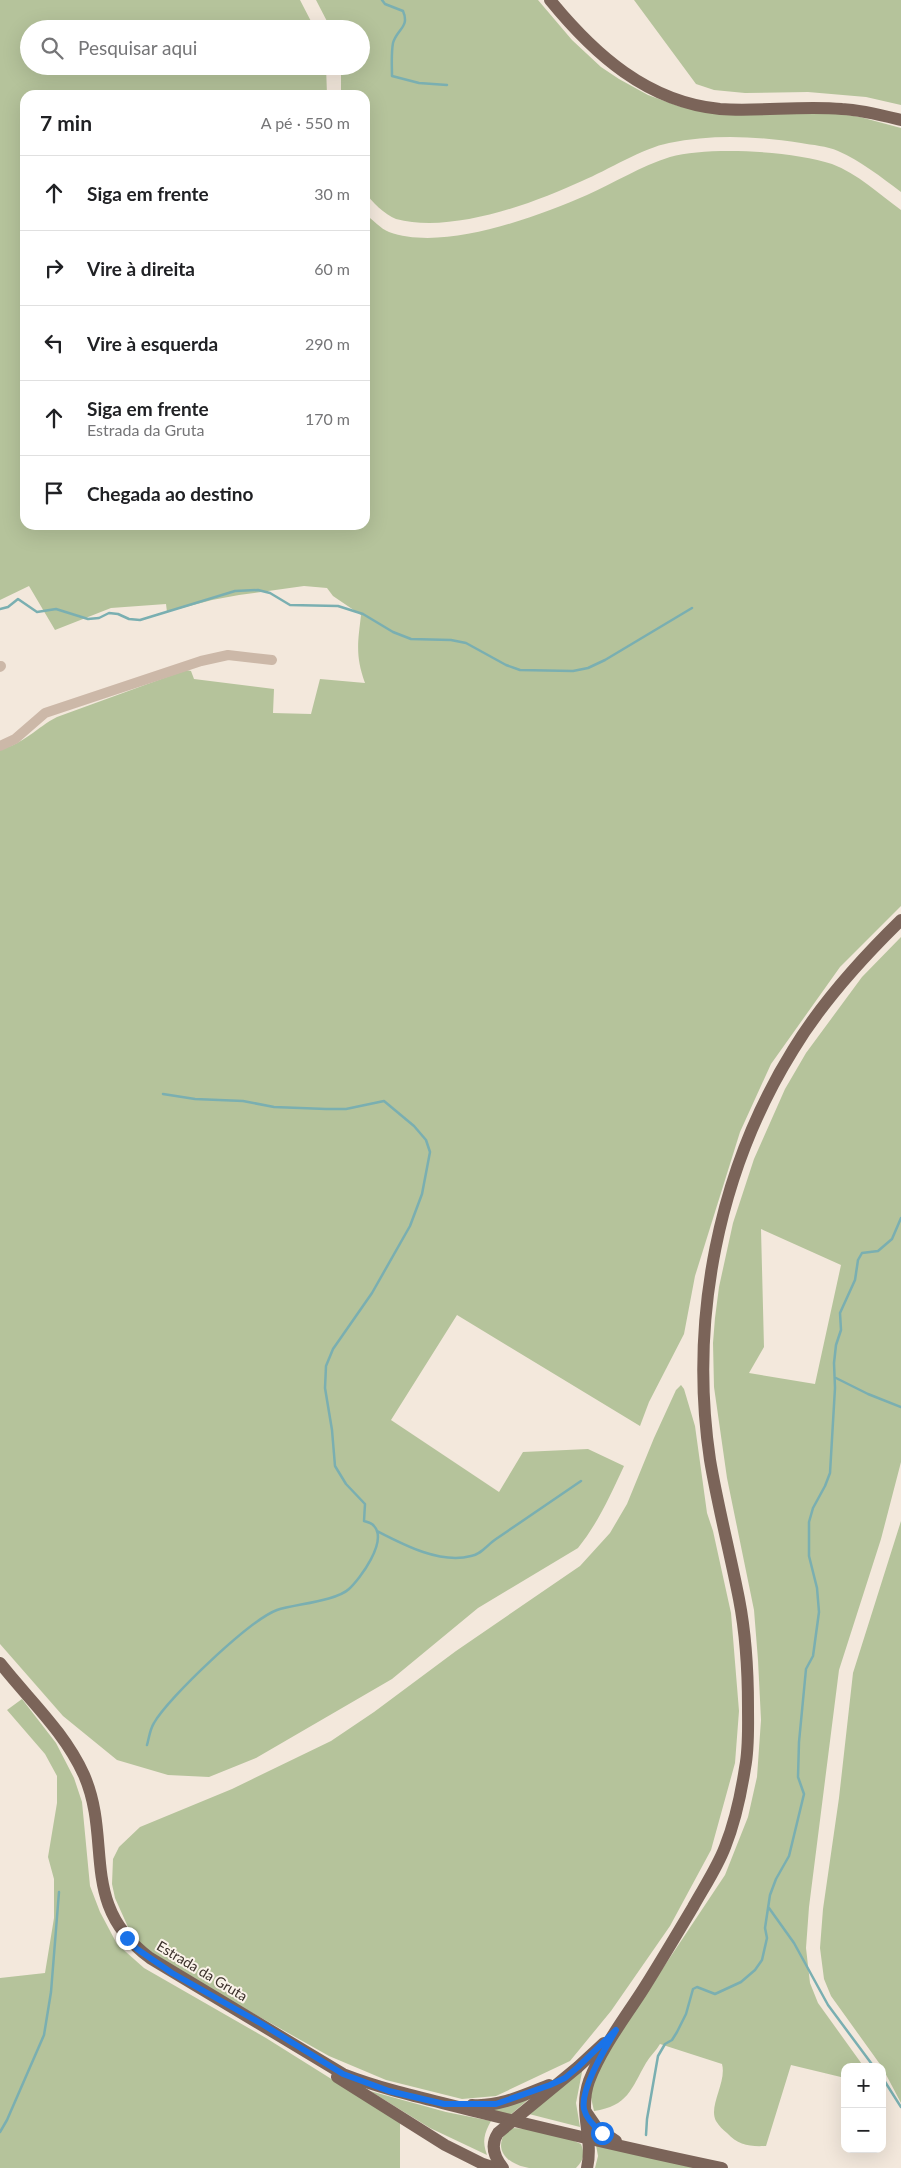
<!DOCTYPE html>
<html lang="pt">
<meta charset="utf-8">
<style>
body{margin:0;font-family:Lato,sans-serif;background:#f2f2f2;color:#202124}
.controls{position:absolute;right:15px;bottom:15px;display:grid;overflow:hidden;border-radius:10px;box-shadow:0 5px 20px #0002}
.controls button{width:45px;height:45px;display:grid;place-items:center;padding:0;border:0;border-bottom:1px solid #e0e0e0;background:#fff;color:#202124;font:25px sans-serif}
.stop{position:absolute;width:15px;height:15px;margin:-11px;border:4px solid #1a73e8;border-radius:50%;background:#fff}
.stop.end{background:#1a73e8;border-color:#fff;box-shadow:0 1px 5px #0008}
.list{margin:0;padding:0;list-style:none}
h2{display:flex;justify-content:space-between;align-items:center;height:65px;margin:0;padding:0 20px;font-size:21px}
h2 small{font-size:16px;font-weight:400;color:#757577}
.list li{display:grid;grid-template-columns:32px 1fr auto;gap:15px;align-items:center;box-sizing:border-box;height:75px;padding:0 20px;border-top:1px solid #e0e0e0}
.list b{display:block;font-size:19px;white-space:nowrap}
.list p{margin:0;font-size:16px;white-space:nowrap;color:#757577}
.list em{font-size:16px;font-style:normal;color:#757577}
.icon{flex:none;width:28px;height:28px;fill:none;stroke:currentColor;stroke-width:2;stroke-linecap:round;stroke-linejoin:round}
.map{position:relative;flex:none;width:901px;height:2168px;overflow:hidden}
.search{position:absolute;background:#fff;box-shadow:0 5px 20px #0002;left:20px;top:20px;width:350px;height:55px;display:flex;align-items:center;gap:12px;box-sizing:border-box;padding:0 18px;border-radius:28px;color:#757577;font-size:19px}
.panel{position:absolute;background:#fff;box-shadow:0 5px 20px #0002;left:20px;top:90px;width:350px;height:440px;border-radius:15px}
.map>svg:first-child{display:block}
.green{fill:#b5c39b;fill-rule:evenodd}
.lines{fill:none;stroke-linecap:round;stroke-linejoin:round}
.stream{stroke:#7aafb1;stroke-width:2.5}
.minor{stroke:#ccb8a8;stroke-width:10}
.major{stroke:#7b6459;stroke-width:12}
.route{stroke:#1a73e8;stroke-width:6}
.labels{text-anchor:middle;stroke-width:4;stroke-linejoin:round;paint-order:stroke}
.street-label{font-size:14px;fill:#382d28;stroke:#faf2e9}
</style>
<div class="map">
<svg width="901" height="2168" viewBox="0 0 901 2168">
<rect width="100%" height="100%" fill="#f3e8dc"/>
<g class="green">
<path d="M 0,0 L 300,0 L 315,29 L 29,29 L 29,66 L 326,66 L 327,95 L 25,95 L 25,525 L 365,525 L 365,214 C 372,219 381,229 389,232 C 444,252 536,217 587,195 C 614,183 641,166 670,157 C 710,146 792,151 832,164 C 857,173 880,195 901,210 L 901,906 L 840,967 L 771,1064 L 740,1132 L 695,1276 L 684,1334 L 649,1402 L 640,1426 L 457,1315 L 391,1420 L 499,1492 L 523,1452 L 588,1449 L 624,1466 C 610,1496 598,1523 578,1548 L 478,1608 L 392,1679 L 256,1758 L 209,1777 L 168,1775 L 117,1760 L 63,1716 L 0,1644 L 0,749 C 23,745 37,727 57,717 L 186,670 L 191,671 L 194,679 L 274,689 L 273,713 L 311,714 L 320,679 L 365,683 C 355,655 358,642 361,615 L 333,596 L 327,588 L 304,586 L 239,595 L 212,600 L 167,612 L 166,604 L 111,608 L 55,630 L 29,586 L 0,600 Z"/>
<path d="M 316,0 L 538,0 L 572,40 L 601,67 L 619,79 L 648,95 L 681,107 L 841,114 L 860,117 L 901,128 L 901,192 C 881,177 861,161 838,151 C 827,146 812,145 801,143 C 757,136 712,134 669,143 C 643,148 608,170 582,181 C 532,204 451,234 396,219 C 385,215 371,201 365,192 L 365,95 L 341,95 L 341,66 L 361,66 L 361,29 L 331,29 Z"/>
<polygon points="634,0 901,0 901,105 866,97 808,92 745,93 714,90 696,84"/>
<path d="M 901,937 L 901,1462 L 881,1539 L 839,1670 L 809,1907 L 806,1948 L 810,1983 L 818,2003 L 864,2067 L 845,2067 L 845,2078 L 791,2065 L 766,2146 C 750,2147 738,2145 727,2133 C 723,2130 719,2126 716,2121 C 708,2106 727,2082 722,2064 L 660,2044 C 656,2051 650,2056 646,2063 C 631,2089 628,2106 594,2111 L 590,2093 L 599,2064 L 725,1875 L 748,1817 L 757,1777 L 761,1720 L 758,1660 L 754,1610 L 727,1478 L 714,1387 L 713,1343 L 715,1318 L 719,1287 L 733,1223 L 754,1159 L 785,1089 L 806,1053 L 862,977 ZM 761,1229 L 841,1265 L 815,1384 L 749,1373 L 764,1347 Z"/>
<polygon points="681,1385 684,1389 695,1426 707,1513 713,1531 731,1613 739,1711 735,1763 711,1850 670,1926 611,2011 570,2061 496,2096 462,2099 386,2080 329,2056 162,1962 132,1936 115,1898 112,1884 113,1859 119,1847 140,1827 232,1789 331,1741 374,1712 456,1651 580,1566 610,1533 627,1504 654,1438 676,1390"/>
<polygon points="901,1521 901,2103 882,2067 831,1996 824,1979 820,1948 823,1909 839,1798 853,1673"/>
<polygon points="22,1699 56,1743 74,1778 82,1802 90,1886 100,1912 117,1944 144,1968 266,2038 400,2122 400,2168 0,2168 0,1978 45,1973 54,1918 54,1879 48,1857 57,1803 57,1776 45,1754 7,1710"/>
<polygon points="583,2067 576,2103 580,2127 525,2113"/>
<path d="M 370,2091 L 446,2112 L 491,2121 C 484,2134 482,2141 487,2155 L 430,2128 Z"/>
<polygon points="536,2093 509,2116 489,2111"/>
<path d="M 509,2128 C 531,2128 561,2134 581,2144 C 585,2154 584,2160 576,2168 C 561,2168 544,2168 529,2168 C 506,2164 491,2148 509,2128 Z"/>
<polygon points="596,2145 707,2168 595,2168 598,2156"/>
</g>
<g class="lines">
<g class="stream">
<path d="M 382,0 L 385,4 L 403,11 C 410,27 397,29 393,43 C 391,54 392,66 392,76 L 419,83 L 447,85"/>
<polyline points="0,609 8,607 18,599 37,612 56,609 88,619 99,618 109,613 118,614 129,619 140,620 235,591 258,590 270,593 290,605 338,606 363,614 393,632 411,639 451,640 466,643 506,665 520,670 573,671 588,668 605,660 692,608"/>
<polyline points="836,1378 868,1394 901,1407"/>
<path d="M 377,1531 C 404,1545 440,1564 471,1556 C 482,1554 487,1545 496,1539 C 524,1520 553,1500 581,1481"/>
<path d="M 147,1745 C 149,1738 150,1729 154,1723 C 168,1698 250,1620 277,1610 C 296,1604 336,1601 349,1589 C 360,1579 388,1541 374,1526 C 372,1523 367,1522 364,1521 L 365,1504 L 346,1484 L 335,1466 L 332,1430 L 325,1388 L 326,1366 L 333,1349 L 372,1293 L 410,1226 L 422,1194 L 430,1152 L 426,1140 L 414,1126 L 384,1101 L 346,1109 L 326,1109 L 274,1107 L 243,1101 L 195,1099 L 163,1094"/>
<polyline points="769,1908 794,1943 828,2005 874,2067"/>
<polyline points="882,2077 901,2107"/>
<polyline points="0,2132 7,2120 44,2035 51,1992 59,1892"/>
<polyline points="646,2135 647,2119 658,2056 665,2044 672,2040 677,2032 686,2014 693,1989 697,1987 715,1994 741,1982 755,1970 762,1960 767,1938 765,1928 770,1895 776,1879 789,1856 804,1794 798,1777 799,1742 806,1669 813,1656 819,1612 817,1588 809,1556 809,1522 813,1508 825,1486 830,1473 835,1388 834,1363 836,1345 841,1330 840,1313 855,1280 858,1260 862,1253 878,1251 892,1239 901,1218"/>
</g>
<g class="minor">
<polyline points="0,667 1,666"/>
<polyline points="0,746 15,739 45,713 201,661 228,655 272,660"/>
</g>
<g class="major">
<path d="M 550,0 C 594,54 647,102 720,109 C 761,112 801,105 842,109 C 862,110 881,115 901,120"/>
<path d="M 0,1663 C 29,1700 64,1731 84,1775 C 113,1842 78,1904 150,1958 L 343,2074 C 387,2091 432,2100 478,2112 C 559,2132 640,2151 722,2168"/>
<polyline points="337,2077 445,2145 483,2164 495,2168"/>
<path d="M 472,2105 C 499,2107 524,2095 549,2085"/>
<polyline points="586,2112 597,2128 616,2141"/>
<path d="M 503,2168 C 494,2157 490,2145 498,2133 L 578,2067 L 604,2043"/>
<path d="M 587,2168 C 594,2139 578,2112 589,2081 C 602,2047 625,2018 644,1988 C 661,1961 677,1934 693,1907 C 704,1887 717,1868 725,1847 C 735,1822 741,1794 745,1768 C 749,1748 748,1728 748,1707 C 748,1671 746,1635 739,1599 C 730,1553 718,1507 710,1460 C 689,1320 718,1171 793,1050 C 822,1002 861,959 901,920"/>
</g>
</g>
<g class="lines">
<path class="route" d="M 127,1938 L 137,1949 L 172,1973 L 262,2024 L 343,2074 L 389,2091 L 444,2104 L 496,2104 L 550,2085 L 565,2078 L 578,2067 L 616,2030 C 606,2047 580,2089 584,2109 C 586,2118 596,2128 602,2133"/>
</g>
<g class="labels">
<g class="street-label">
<text transform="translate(202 1971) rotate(31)" y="5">Estrada da Gruta</text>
</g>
</g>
</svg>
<div class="controls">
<button>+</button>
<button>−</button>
</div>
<div class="stop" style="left:602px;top:2133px"></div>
<div class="stop end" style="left:127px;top:1938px"></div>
<div class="search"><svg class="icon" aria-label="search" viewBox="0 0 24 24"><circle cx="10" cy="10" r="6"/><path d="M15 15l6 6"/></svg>Pesquisar aqui</div>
<section class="panel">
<h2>7 min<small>A pé · 550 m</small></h2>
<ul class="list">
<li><svg class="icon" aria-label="ahead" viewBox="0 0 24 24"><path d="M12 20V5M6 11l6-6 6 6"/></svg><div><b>Siga em frente</b></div><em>30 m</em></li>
<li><svg class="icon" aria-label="right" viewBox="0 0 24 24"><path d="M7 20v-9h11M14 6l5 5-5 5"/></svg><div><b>Vire à direita</b></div><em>60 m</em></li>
<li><svg class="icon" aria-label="left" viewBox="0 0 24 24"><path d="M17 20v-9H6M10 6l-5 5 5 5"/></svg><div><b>Vire à esquerda</b></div><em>290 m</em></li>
<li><svg class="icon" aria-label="ahead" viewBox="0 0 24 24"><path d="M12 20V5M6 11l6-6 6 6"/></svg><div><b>Siga em frente</b><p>Estrada da Gruta</p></div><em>170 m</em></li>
<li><svg class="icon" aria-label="arrive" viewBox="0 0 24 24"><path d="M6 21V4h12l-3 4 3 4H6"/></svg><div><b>Chegada ao destino</b></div></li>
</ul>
</section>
</div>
